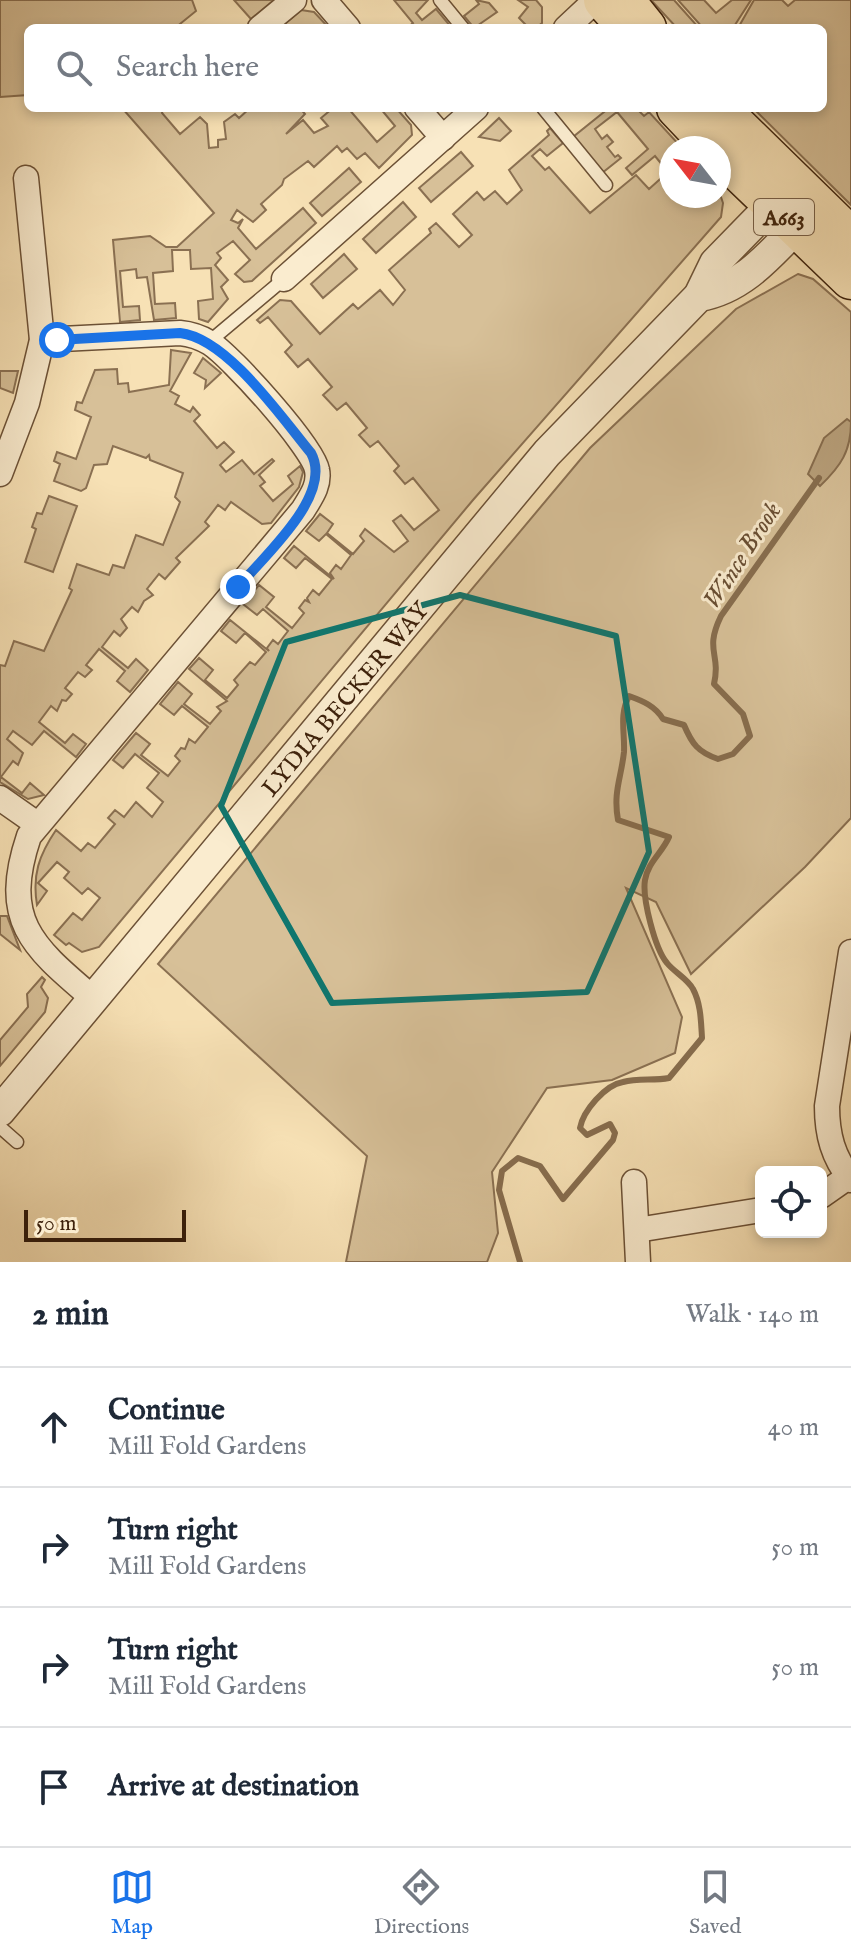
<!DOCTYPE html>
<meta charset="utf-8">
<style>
body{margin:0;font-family:"IM FELL English",serif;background:#f6f6f7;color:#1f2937}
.controls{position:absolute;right:24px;bottom:24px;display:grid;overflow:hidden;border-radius:12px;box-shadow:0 4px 12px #0003}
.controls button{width:72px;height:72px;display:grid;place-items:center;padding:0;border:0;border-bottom:2px solid #e0e1e3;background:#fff;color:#1f2937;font:40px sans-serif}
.compass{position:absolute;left:659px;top:136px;width:72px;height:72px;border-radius:50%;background:#fff;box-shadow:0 4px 12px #0003;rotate:301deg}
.scale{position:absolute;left:24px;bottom:20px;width:162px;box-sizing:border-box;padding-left:8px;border:4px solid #3d210b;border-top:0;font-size:22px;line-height:28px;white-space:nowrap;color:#3d210b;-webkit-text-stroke:6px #faeccf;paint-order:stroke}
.stop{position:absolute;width:24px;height:24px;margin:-18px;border:6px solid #1a73e8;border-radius:50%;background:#fff}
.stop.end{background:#1a73e8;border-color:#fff;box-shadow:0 2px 8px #0008}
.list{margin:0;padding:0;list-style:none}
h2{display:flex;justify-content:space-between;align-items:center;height:104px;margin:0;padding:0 32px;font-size:34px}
h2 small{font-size:26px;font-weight:400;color:#747a83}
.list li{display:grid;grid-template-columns:52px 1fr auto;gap:24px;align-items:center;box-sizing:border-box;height:120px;padding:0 32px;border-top:2px solid #e0e1e3}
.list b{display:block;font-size:30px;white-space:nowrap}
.list p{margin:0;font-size:26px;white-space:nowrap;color:#747a83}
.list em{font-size:26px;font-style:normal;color:#747a83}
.icon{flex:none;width:44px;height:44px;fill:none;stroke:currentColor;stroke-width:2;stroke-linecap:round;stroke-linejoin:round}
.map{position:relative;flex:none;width:851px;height:1262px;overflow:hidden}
.search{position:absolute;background:#fff;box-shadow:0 4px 12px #0003;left:24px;right:24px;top:24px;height:88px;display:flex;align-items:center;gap:20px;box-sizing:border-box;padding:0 28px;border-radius:12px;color:#747a83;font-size:30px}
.sheet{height:584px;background:#fff}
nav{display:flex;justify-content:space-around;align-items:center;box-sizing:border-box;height:112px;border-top:2px solid #e0e1e3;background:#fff;font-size:22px;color:#747a83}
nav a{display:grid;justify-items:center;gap:4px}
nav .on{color:#1a73e8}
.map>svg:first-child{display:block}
.green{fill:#d7c098;stroke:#8a7052;stroke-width:2}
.water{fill:#b8a07b;stroke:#876d4e;stroke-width:2}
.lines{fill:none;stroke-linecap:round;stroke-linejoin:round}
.stream{stroke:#876d4e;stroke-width:6}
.service-casing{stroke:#6c5136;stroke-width:15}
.minor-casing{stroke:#6c5136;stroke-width:27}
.tertiary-casing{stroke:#6c5136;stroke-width:33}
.trunk-casing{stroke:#3d210b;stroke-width:43}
.service{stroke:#faeccf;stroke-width:12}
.minor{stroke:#faeccf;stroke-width:24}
.tertiary{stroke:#faeccf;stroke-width:30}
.trunk{stroke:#f7e1b5;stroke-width:40}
.route{stroke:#1a73e8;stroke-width:10}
.marked{fill:none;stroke:#0f766e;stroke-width:6;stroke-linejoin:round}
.labels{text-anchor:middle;stroke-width:6;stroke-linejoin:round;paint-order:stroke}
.shield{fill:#faeccf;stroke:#765e46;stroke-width:2}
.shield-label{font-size:22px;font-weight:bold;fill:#3d210b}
.street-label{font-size:24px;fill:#3d210b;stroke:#faeccf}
.water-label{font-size:26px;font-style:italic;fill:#684d32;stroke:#faeccf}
</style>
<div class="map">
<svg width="851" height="1262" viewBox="0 0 851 1262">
<rect width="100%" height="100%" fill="#f7e1b5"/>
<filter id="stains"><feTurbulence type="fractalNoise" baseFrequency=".0025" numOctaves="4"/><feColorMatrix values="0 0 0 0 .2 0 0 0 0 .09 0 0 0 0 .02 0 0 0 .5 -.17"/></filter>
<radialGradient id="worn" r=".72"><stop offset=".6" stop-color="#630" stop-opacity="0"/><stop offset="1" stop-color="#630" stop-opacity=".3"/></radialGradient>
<g class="green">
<polygon points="0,0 192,0 196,11 175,28 28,28 28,95 0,97"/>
<polygon points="234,0 274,0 251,19"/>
<polygon points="394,0 428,0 416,13 422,20 436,9 452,28 407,28 413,23"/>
<polygon points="476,0 489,3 497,12 474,28 464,16 479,4"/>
<polygon points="518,0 536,0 542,7 542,23 536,28 521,28 525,24 519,18 528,7"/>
<polygon points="651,0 674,0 699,28 677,28"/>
<polygon points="678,0 704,0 716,13 732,0 751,0 733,28 703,28"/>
<polygon points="754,0 782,0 788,6 795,0 851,0 851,205 753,108 823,108 823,28 738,28"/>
<polygon points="301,10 314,12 329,28 280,28"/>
<polygon points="122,108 163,108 162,113 180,134 200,117 207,124 209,148 218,147 218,140 226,139 224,122 235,114 239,118 250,108 300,108 305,114 286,134 303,120 314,133 328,126 321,118 333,108 348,108 377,142 395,126 380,108 396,108 411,125 412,135 379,168 365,153 357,159 347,148 342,152 337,146 314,167 308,161 284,179 282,185 261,204 266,210 253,222 237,210 231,220 238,223 243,219 238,228 256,249 303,208 316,223 252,281 244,282 235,274 250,260 233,241 217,253 221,258 215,265 228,280 221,287 228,299 208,322 199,319 198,301 213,299 211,268 191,269 190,250 172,250 173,271 153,273 155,304 175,303 176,318 154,320 147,277 137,278 136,269 120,271 123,307 139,306 140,320 120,322 113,240 150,236 166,247 177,247 214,213"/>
<path d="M 609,108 L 636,108 L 644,116 L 649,112 L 682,148 L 671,148 L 671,196 L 719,196 L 719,191 L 723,203 L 721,217 L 473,500 L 99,947 L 82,952 L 69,943 L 66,945 L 54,935 L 73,913 L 82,920 L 100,898 L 88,888 L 82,894 L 64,878 L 69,872 L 57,862 L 38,883 L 47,891 L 37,905 C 32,875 39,855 56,830 L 81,851 L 88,843 L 95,848 L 115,824 L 108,818 L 115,810 L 124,817 L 136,802 L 152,817 L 163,802 L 147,788 L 159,773 L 135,754 L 123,768 L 113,760 L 136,733 L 150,744 L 141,755 L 168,776 L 180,761 L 175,756 L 181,748 L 185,749 L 189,739 L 195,743 L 208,727 L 182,706 L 174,715 L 160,704 L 178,682 L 192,694 L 184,704 L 210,724 L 221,711 L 217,707 L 227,701 L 189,669 L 199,658 L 213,670 L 205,680 L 227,698 L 238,685 L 234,680 L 250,662 L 255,665 L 266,652 L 245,633 L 236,643 L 221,631 L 230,620 L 269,651 L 267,648 L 273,640 L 278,644 L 288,631 L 263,609 L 257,615 L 243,604 L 259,585 L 274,597 L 266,607 L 292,628 L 304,613 L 299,608 L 305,600 L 309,602 L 307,598 L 313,590 L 319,595 L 332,579 L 305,558 L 296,568 L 284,558 L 294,546 L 334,579 L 330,573 L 336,565 L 341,569 L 351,555 L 326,534 L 319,541 L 306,531 L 320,514 L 333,524 L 327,533 L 353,554 L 364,541 L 360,536 L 365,529 L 394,552 L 408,541 L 393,521 L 401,515 L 414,530 L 439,510 L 413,478 L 405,484 L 394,471 L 399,466 L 378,441 L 370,447 L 359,435 L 367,428 L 346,403 L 337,410 L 323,395 L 332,387 L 308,359 L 298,367 L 285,352 L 292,345 L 268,317 L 260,323 L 257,320 L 280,300 L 291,301 L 320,334 L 353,304 L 358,309 L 380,290 L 393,305 L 405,290 L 389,270 L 431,233 L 429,229 L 436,223 L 459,247 L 472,235 L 453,214 L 477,192 L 484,200 L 495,191 L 507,204 L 522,190 L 509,170 L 549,135 L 547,131 L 550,128 L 563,143 L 547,156 L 540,149 L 532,156 L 545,170 L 549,167 L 590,213 L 636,175 L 649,189 L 668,172 L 655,156 L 632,175 L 626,168 L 648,149 L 617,112 L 595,129 L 602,139 L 607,135 L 613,142 L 607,147 L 615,157 L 618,155 L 621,158 L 602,173 L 573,137 Z"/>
<polygon points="499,118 511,131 500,141 479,137"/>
<polygon points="461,152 473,166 431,202 419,188"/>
<polygon points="349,168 361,182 322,216 310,203"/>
<polygon points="403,202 416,217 376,253 363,239"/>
<polygon points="344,254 357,269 323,298 311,284"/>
<polygon points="798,274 813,279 851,312 851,818 805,867 691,974 656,902 626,888 682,1017 675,1053 612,1080 547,1088 492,1172 498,1233 487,1262 346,1262 367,1156 158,964 590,448 736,309"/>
<polygon points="171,350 191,353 170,391 179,396 175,404 190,412 193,407 200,415 194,421 217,448 224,442 234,452 220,465 226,472 242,460 254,474 272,459 274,461 259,475 265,482 260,486 273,501 293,484 288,476 300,466 303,472 299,487 271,523 262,524 231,502 225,510 218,505 205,522 209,526 176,558 180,562 165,579 159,574 147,589 153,595 144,601 138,612 132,607 121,619 127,628 120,636 114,631 102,647 128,668 136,659 148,670 130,692 117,681 125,671 99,649 86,665 92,670 85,677 78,672 65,688 72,694 66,701 62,700 57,711 51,706 39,722 65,743 73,734 86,744 76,757 44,731 32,745 13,731 7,739 23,753 18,765 13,761 1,777 22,793 30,783 44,795 28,799 0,782 0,665 5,666 14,641 44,651 72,590 69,588 77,564 109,575 113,565 124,568 136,535 163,545 180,502 175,497 183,473 150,460 149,455 146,458 113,446 107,464 94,465 86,488 81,491 54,481 60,464 54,461 57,452 76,459 91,417 75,410 77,402 82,403 95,370 117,369 118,384 128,383 129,392 169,385"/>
<polygon points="203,358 221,373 205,388 206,380 194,373"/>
<polygon points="0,371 18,371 13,393 0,388"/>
<polygon points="49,496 77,506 53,572 25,562 36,529 32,527 37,513 42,514"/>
<polygon points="0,916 7,916 20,950 0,934"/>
<polygon points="42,977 45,980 41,987 48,998 45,1012 0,1066 0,1040 28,1007 27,994"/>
</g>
<path class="water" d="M 847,419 L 851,422 C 851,451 841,466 820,486 L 808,474 L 824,438 Z"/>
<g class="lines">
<path class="stream" d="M 520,1262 L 499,1190 L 502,1171 L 518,1158 L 540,1166 L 563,1199 L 613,1140 L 615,1133 L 610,1124 L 587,1135 L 580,1128 C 583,1111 605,1085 623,1082 C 638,1078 654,1081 669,1078 L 702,1038 C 701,1022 701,1004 693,989 C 688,979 674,972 667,963 C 655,949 642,898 645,880 C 648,862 662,853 669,837 L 618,820 C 613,792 621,779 624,752 C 625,732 619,715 629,696 C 643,701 655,706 663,719 L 684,725 C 692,744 698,752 718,759 L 733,754 L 750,736 L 743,714 L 714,684 C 721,653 704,651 721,616 L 819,478"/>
<defs>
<g id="service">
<polyline points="440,0 463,28"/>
<polyline points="543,108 606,185"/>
<polyline points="209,342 284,279"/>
<polyline points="0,1127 17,1142"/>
</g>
<g id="minor">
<polyline points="324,0 348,28"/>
<polyline points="260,28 294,0"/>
<polyline points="566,28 596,0"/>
<polyline points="417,108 443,138"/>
<polyline points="284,279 476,108"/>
<path d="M 42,340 L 180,333 C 191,334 200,337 210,343 C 231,356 313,447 317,470 C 320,485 311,497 303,510 L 29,836 C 0,922 33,947 95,1000"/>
<polyline points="0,474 27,403 42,340 26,178"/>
<polyline points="0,798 37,824"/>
<path d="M 851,952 L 827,1106 C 827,1135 833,1157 851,1180"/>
<polyline points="634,1182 638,1262"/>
<polyline points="821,1196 848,1177"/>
<polyline points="637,1230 761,1210"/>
</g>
<g id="tertiary">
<path d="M 699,296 C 747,288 776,247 810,214"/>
<polyline points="0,1111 547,453 699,296 715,263 787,189"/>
</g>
<g id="trunk">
<polyline points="604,0 613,10 634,13 646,28"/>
<polyline points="677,108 715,148"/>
<polyline points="718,108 851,238"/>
<polyline points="719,152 851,279"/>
</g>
</defs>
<use href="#service" class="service-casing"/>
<use href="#minor" class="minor-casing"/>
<use href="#tertiary" class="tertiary-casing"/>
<use href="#trunk" class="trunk-casing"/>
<use href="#service" class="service"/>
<use href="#minor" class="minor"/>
<use href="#tertiary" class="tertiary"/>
<use href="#trunk" class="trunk"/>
</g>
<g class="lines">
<path class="route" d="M 57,340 L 180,333 C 227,338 282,418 311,453 C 334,495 264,556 238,587"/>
</g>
<path class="marked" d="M 460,595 L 616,636 L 649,852 L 587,992 L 332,1003 L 221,806 L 286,642 Z"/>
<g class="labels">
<rect class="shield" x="754" y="199" width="60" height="36" rx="6"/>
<g class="shield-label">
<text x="784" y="225">A663</text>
</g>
<g class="street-label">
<text transform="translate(345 699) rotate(-50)" y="8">LYDIA BECKER WAY</text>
</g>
<g class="water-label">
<text transform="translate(741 555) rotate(-57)" y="9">Wince Brook</text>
</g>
</g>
<rect width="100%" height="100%" filter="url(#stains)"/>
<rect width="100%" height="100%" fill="url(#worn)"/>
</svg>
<div class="controls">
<button><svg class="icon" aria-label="locate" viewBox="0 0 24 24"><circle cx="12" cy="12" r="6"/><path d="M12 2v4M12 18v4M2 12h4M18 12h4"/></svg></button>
</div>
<svg class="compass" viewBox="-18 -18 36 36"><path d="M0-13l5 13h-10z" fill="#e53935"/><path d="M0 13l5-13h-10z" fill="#747a83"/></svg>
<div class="scale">50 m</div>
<div class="stop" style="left:57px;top:340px"></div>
<div class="stop end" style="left:238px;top:587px"></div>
<div class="search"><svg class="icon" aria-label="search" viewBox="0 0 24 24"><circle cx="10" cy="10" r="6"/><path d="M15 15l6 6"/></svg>Search here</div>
</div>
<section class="sheet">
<h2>2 min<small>Walk · 140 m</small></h2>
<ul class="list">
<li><svg class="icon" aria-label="ahead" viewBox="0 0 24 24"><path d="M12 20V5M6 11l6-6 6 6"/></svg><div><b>Continue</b><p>Mill Fold Gardens</p></div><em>40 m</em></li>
<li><svg class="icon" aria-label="right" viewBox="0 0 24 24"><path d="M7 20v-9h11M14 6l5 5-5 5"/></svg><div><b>Turn right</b><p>Mill Fold Gardens</p></div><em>50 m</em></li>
<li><svg class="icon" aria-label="right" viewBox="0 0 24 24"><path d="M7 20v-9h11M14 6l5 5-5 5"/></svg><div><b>Turn right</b><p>Mill Fold Gardens</p></div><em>50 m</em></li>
<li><svg class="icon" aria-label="arrive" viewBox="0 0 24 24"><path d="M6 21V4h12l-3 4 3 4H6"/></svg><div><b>Arrive at destination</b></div></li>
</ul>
</section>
<nav>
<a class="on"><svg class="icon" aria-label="map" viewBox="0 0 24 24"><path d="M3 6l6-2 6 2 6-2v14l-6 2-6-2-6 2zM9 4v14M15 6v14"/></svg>Map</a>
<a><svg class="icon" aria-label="directions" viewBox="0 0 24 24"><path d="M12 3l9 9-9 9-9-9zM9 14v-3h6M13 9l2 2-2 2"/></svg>Directions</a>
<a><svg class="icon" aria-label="saved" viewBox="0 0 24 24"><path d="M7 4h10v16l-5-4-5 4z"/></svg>Saved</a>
</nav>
